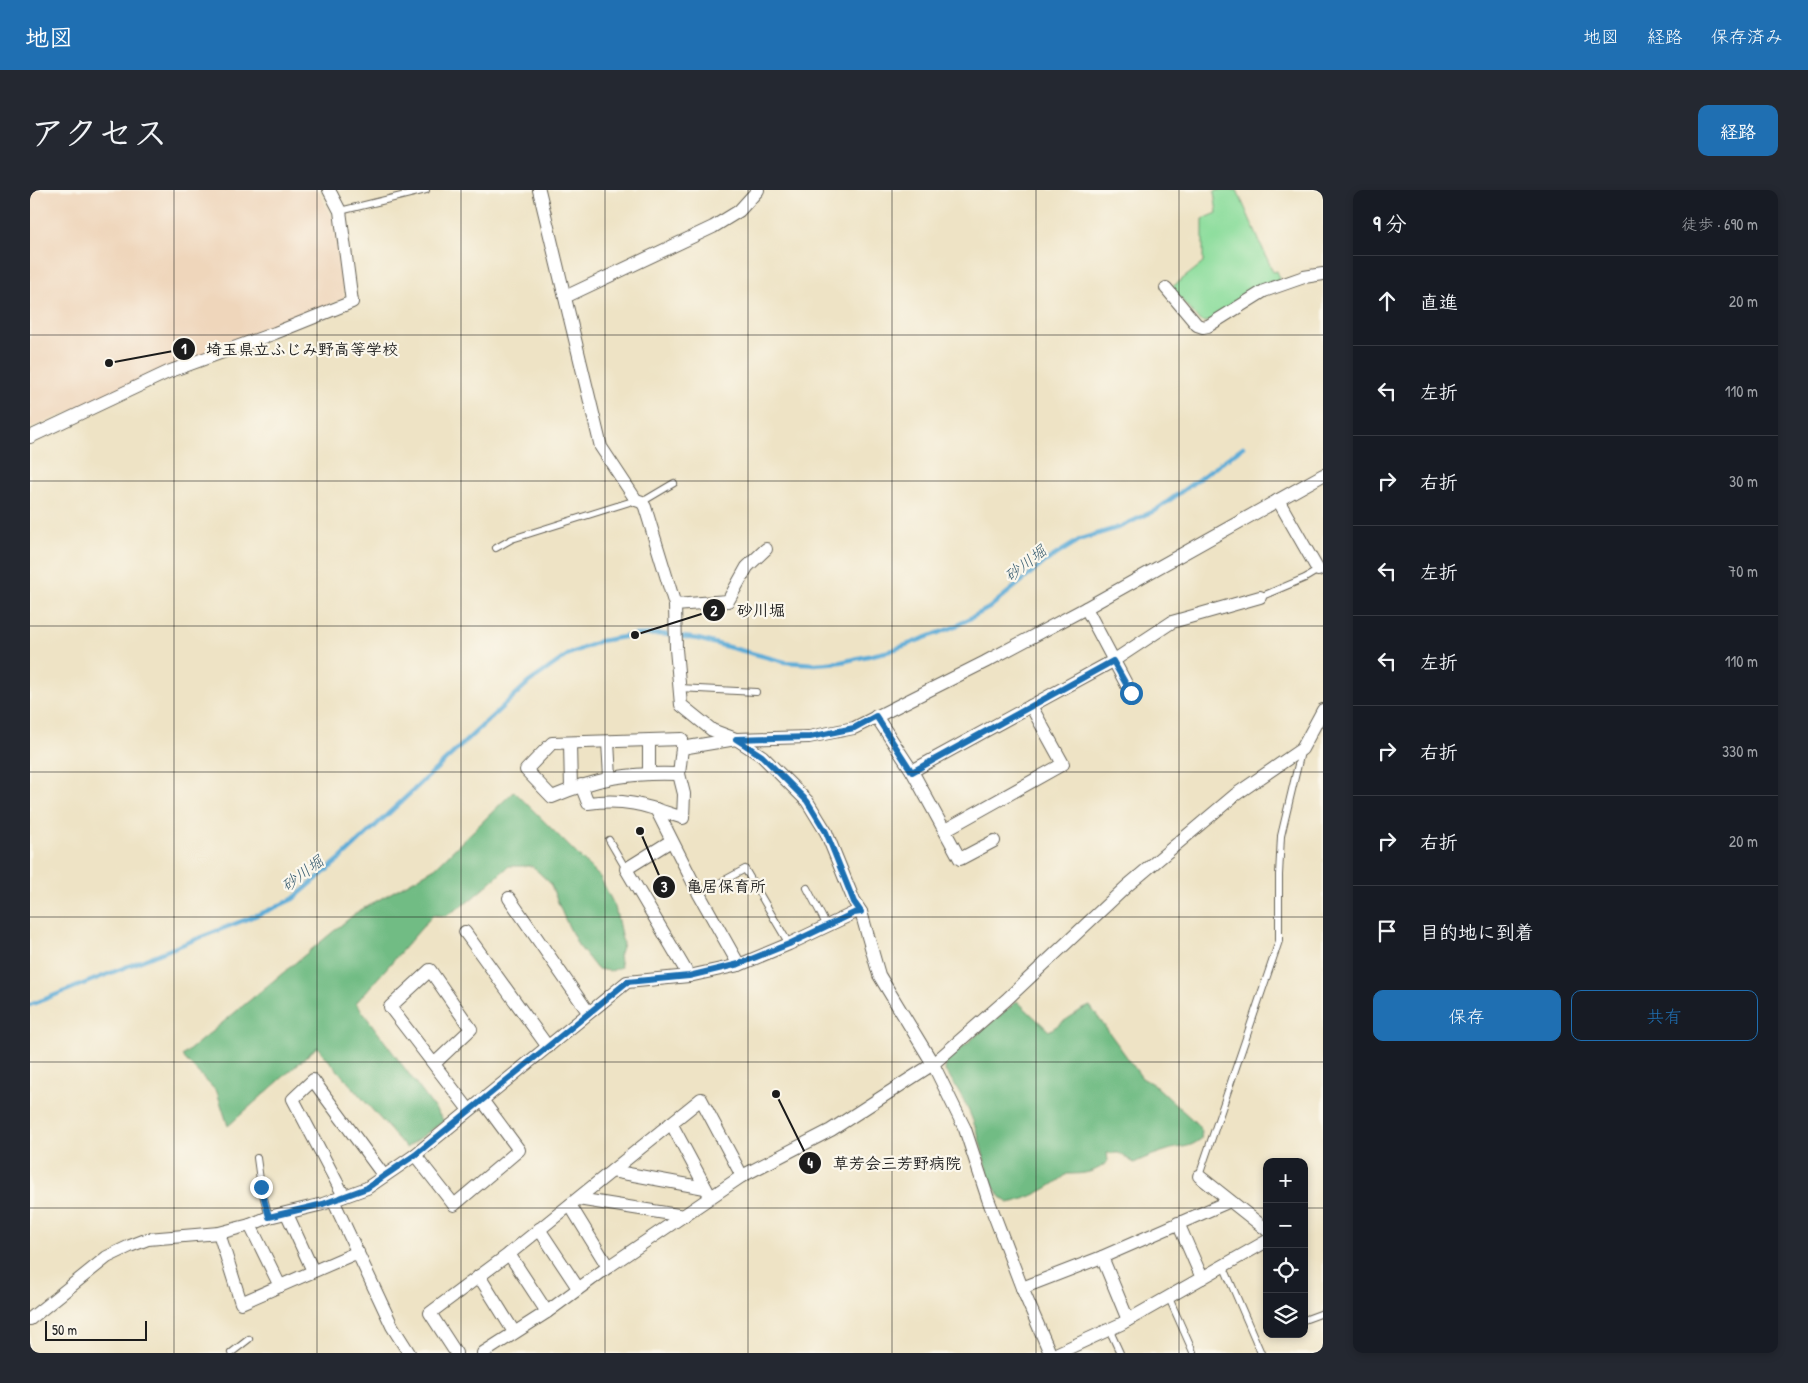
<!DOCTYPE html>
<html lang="ja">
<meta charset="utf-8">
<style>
body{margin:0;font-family:"Patrick Hand","Klee One",sans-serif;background:#242831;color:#f1f3f6}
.controls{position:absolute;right:15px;bottom:15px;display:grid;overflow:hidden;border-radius:10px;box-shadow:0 2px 8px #0003}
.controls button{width:45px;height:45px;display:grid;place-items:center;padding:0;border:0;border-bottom:1px solid #363941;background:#171b24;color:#f1f3f6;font:25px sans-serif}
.scale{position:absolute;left:15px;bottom:12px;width:102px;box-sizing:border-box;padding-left:5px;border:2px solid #1c1c1c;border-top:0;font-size:14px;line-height:18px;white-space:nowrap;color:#1c1c1c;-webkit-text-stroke:4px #fbf7ec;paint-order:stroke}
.stop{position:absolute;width:15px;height:15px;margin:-11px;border:4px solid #1f6fb2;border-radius:50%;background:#fff}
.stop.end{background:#1f6fb2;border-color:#fff;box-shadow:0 1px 5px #0008}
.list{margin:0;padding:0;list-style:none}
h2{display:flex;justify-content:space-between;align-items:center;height:65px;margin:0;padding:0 20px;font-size:21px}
h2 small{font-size:16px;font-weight:400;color:#9ea1a6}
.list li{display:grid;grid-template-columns:32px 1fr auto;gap:15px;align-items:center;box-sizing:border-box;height:90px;padding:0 20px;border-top:1px solid #363941}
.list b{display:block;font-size:19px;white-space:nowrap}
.list em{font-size:16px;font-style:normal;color:#9ea1a6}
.actions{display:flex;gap:10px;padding:15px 20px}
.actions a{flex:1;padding:11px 0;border:1px solid #1f6fb2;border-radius:10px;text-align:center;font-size:18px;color:#1f6fb2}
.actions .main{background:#1f6fb2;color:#fff}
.icon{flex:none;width:28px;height:28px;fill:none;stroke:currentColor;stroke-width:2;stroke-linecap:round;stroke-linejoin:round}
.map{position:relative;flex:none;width:1293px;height:1163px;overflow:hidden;border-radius:10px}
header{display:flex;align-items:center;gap:30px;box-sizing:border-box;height:70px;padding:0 25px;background:#1f6fb2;color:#fff}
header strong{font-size:24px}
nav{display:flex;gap:28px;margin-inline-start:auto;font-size:18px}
.intro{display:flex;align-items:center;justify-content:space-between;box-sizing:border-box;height:120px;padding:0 30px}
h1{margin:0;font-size:35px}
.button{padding:12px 22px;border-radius:10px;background:#1f6fb2;color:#fff;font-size:18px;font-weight:700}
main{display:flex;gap:30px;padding:0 30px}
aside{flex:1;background:#171b24;border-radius:10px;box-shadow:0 2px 8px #0003}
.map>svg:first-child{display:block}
.built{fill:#efd6bb}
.green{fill:#8cdd9c;stroke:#547c5c}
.forest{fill:#71bc84;stroke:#466c50}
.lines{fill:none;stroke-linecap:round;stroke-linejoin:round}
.stream{stroke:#5dacd7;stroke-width:4.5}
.lane-casing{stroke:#666257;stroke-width:8}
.street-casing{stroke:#666257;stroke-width:14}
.lane{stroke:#fff;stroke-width:6}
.street{stroke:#fff;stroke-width:12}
.route{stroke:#1f6fb2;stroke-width:6}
.grid{fill:none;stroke:#1c1c1c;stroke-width:1;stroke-opacity:0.55}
.labels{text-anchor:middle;stroke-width:4.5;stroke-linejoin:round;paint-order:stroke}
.water-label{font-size:16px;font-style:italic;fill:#395d70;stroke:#fbf7ec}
.leader{fill:none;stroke:#1c1c1c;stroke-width:2}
.callout-dot{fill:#1c1c1c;stroke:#fbf7ec;stroke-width:2}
.mark-label{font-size:15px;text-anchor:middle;font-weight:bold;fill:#fff}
.callout-label{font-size:16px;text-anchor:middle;font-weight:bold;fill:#1c1c1c;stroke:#fbf7ec;stroke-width:4.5;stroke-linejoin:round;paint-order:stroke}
</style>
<header>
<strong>地図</strong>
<nav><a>地図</a><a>経路</a><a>保存済み</a></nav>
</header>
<div class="intro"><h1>アクセス</h1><a class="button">経路</a></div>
<main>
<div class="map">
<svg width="1293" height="1163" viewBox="0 0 1293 1163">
<rect width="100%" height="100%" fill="#fbf7ec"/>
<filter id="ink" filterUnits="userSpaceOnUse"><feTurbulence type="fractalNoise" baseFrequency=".02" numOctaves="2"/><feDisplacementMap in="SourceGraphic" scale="10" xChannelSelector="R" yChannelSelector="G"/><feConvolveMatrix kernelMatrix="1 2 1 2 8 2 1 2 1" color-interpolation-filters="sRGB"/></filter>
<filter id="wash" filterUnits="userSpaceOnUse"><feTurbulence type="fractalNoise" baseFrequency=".0096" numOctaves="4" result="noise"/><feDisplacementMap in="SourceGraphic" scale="20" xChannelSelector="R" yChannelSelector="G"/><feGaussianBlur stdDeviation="1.12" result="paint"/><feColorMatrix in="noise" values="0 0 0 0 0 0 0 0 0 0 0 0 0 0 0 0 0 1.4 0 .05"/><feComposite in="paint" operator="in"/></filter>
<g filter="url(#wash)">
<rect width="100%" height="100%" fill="#eee3c5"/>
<polygon class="built" points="0,0 288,0 303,29 315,108 0,238"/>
<polygon class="green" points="1189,0 1207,0 1243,82 1247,81 1252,93 1177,132 1170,131 1141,98 1173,73 1173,29 1187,23 1184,2"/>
<g class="forest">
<polygon points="484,601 570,687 585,717 593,754 589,766 591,777 581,781 567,779 548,755 534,727 520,693 502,676 479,676 439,711 416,726 403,725 326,813 414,931 376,958 287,857 198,936 187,902 152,866 327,722 405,678"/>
<path d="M 987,811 L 1019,841 L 1051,820 L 1060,816 L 1112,888 L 1126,896 L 1166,933 L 1172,941 L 1171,949 C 1159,958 1155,956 1141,959 C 1128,963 1116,967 1104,973 L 1089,963 L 1077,963 L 1078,971 C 1066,983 1054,984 1037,984 C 1022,997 998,1010 978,1013 C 954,996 956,964 946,939 C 939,919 928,897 915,881 L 916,871 Z"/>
</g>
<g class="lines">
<polyline class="stream" points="0,815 237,721 263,709 311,668 499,492 539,464 570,451 605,445 631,444 668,449 755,472 785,474 811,472 860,461 924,437 959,418 1016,371 1051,349 1090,337 1126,320 1213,257"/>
</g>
</g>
<g filter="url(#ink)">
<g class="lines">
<defs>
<g id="lane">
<polyline points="310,21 396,0"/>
<polyline points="612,312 644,293"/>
<polyline points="466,358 482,349 606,310"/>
<polyline points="1230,407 1275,388 1290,379"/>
<polyline points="649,498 726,502"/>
<polyline points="579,650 596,679"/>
<polyline points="777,698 797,736"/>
<polyline points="669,704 715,679 759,754"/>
<polyline points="227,968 231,997 239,1027"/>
<polyline points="1169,986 1249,751 1249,685 1251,646 1271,562"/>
<polyline points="1193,1075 1231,1163"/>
<polyline points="1139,1108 1163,1162"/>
<polyline points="1274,1130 1293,1123"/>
<polyline points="1079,1139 1090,1163"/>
<polyline points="201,1163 219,1149"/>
</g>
<g id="street">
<polyline points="509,0 571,257 606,310 612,312 615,317 645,415 646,459 651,515 682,540 706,549 732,566 777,611 796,642 824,711 831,722 849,785 903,874 935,939 958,1009 992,1098 1020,1163"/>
<polyline points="1136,98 1167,135 1173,137 1178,136 1234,101 1274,87 1293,84"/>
<polyline points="535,107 683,37 709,21 728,0"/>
<polyline points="0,247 138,182 245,143 322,112 310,21 299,0"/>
<polyline points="1248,310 1288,380"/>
<polyline points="645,415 698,411 717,377 736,359"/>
<polyline points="1056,418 1101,503"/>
<polyline points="846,526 882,581 930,669 964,651"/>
<polyline points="619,551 619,583"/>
<polyline points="578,552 580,587"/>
<polyline points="540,553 541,599"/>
<polyline points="882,581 1083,471 1142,432 1230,407"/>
<path d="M 649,584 C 601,582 567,588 522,607 L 496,580 L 522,553 L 652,549 L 652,558 L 706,549 L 779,547 L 824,538 L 955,472 L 1056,418 L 1293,285"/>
<path d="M 551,595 L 558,613 C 597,608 617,616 653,628 L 654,604 L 649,584 L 652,558"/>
<polyline points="626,619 669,704 709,775"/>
<polyline points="915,640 1033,574 1001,516"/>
<polyline points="641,651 596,679 659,786"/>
<polyline points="479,708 558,822"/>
<polyline points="435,742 518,857"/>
<polyline points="404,874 441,839 400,780 360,817 439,920"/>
<polyline points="641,933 678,1002"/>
<polyline points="385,965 424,1015 489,960 452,910"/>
<polyline points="582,981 675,998"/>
<polyline points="1169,986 1237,1040"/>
<polyline points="314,1006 263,909 283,890 354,986"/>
<polyline points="548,1009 654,1026"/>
<polyline points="303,1010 362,1136 379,1163"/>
<polyline points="540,1015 578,1077"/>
<polyline points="257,1024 283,1081"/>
<polyline points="1148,1033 1172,1088"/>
<polyline points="220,1035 250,1096"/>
<polyline points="509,1039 548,1098"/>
<polyline points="189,1043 211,1113 328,1062"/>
<polyline points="479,1064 517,1122"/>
<polyline points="1072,1067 1098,1130"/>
<polyline points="449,1086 484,1142"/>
<polyline points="992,1098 1072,1067 1200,1011"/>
<polyline points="0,1129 77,1067 100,1056 118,1049 189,1043 220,1035 239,1027 293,1014 337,998 385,965 597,792 659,786 709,775 759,754 824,723 831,722"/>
<polyline points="426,1163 400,1123 479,1064 671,909 712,986"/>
<polyline points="453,1163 517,1122 578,1077 712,986 801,940 903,874 976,810 1097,696 1205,605 1272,559 1293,520"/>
<polyline points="1028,1163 1091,1134 1237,1051"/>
</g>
</defs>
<use href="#lane" class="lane-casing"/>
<use href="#street" class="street-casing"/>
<use href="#lane" class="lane"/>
<use href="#street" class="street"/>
</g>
</g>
<g class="lines" filter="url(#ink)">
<polyline class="route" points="231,997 239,1027 293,1014 337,998 354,986 385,965 597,792 659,786 709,774 759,754 824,723 831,722 824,712 796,642 777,611 732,566 706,549 780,547 824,538 846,526 882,582 1083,471 1101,503"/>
</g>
<path class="grid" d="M 144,0 L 144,1163M 287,0 L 287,1163M 431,0 L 431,1163M 575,0 L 575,1163M 718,0 L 718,1163M 862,0 L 862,1163M 1006,0 L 1006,1163M 1149,0 L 1149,1163M 0,145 L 1293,145M 0,291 L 1293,291M 0,436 L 1293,436M 0,582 L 1293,582M 0,727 L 1293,727M 0,872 L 1293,872M 0,1018 L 1237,1018M 1274,1018 L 1293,1018"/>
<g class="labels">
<g class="water-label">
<text transform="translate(995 373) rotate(-38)" y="6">砂川堀</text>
<text transform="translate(272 683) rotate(-37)" y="6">砂川堀</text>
</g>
</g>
<path class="leader" d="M79 173L154 159M605 445L684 420M610 641L634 697M746 904L780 973"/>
<g class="callout-dot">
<circle cx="79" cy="173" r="5"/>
<circle cx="605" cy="445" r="5"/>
<circle cx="610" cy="641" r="5"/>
<circle cx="746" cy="904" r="5"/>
<circle cx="154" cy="159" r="12"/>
<circle cx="684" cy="420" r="12"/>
<circle cx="634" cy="697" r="12"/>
<circle cx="780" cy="973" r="12"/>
</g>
<g class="mark-label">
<text x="154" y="164">1</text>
<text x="684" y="426">2</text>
<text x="634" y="702">3</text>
<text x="780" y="978">4</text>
</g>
<g class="callout-label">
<text x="272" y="165">埼玉県立ふじみ野高等学校</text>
<text x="731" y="426">砂川堀</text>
<text x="696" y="702">亀居保育所</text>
<text x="867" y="979">草芳会三芳野病院</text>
</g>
</svg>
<div class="controls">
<button>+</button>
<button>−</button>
<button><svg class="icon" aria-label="locate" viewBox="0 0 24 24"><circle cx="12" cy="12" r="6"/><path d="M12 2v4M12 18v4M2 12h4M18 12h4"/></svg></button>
<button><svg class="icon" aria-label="layers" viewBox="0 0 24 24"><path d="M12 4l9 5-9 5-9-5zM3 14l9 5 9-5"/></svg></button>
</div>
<div class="scale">50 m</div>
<div class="stop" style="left:1101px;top:503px"></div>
<div class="stop end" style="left:231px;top:997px"></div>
</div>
<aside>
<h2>9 分<small>徒歩 · 690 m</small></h2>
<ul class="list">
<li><svg class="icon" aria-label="ahead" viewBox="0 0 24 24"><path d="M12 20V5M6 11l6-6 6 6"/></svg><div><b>直進</b></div><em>20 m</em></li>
<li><svg class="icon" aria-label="left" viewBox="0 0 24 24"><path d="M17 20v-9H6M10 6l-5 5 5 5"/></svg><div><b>左折</b></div><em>110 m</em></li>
<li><svg class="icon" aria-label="right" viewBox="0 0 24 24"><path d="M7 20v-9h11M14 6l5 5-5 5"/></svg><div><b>右折</b></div><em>30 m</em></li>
<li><svg class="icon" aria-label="left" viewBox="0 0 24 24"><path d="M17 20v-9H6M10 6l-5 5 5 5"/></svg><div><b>左折</b></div><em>70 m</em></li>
<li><svg class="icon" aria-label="left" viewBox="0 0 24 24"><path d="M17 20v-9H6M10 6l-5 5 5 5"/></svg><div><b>左折</b></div><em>110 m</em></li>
<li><svg class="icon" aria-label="right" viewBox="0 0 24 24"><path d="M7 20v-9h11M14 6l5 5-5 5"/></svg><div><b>右折</b></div><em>330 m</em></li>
<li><svg class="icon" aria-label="right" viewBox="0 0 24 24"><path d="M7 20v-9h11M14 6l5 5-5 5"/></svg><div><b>右折</b></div><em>20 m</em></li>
<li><svg class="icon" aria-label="arrive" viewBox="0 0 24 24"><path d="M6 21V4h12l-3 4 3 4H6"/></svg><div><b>目的地に到着</b></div></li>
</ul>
<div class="actions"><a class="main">保存</a><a>共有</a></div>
</aside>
</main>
